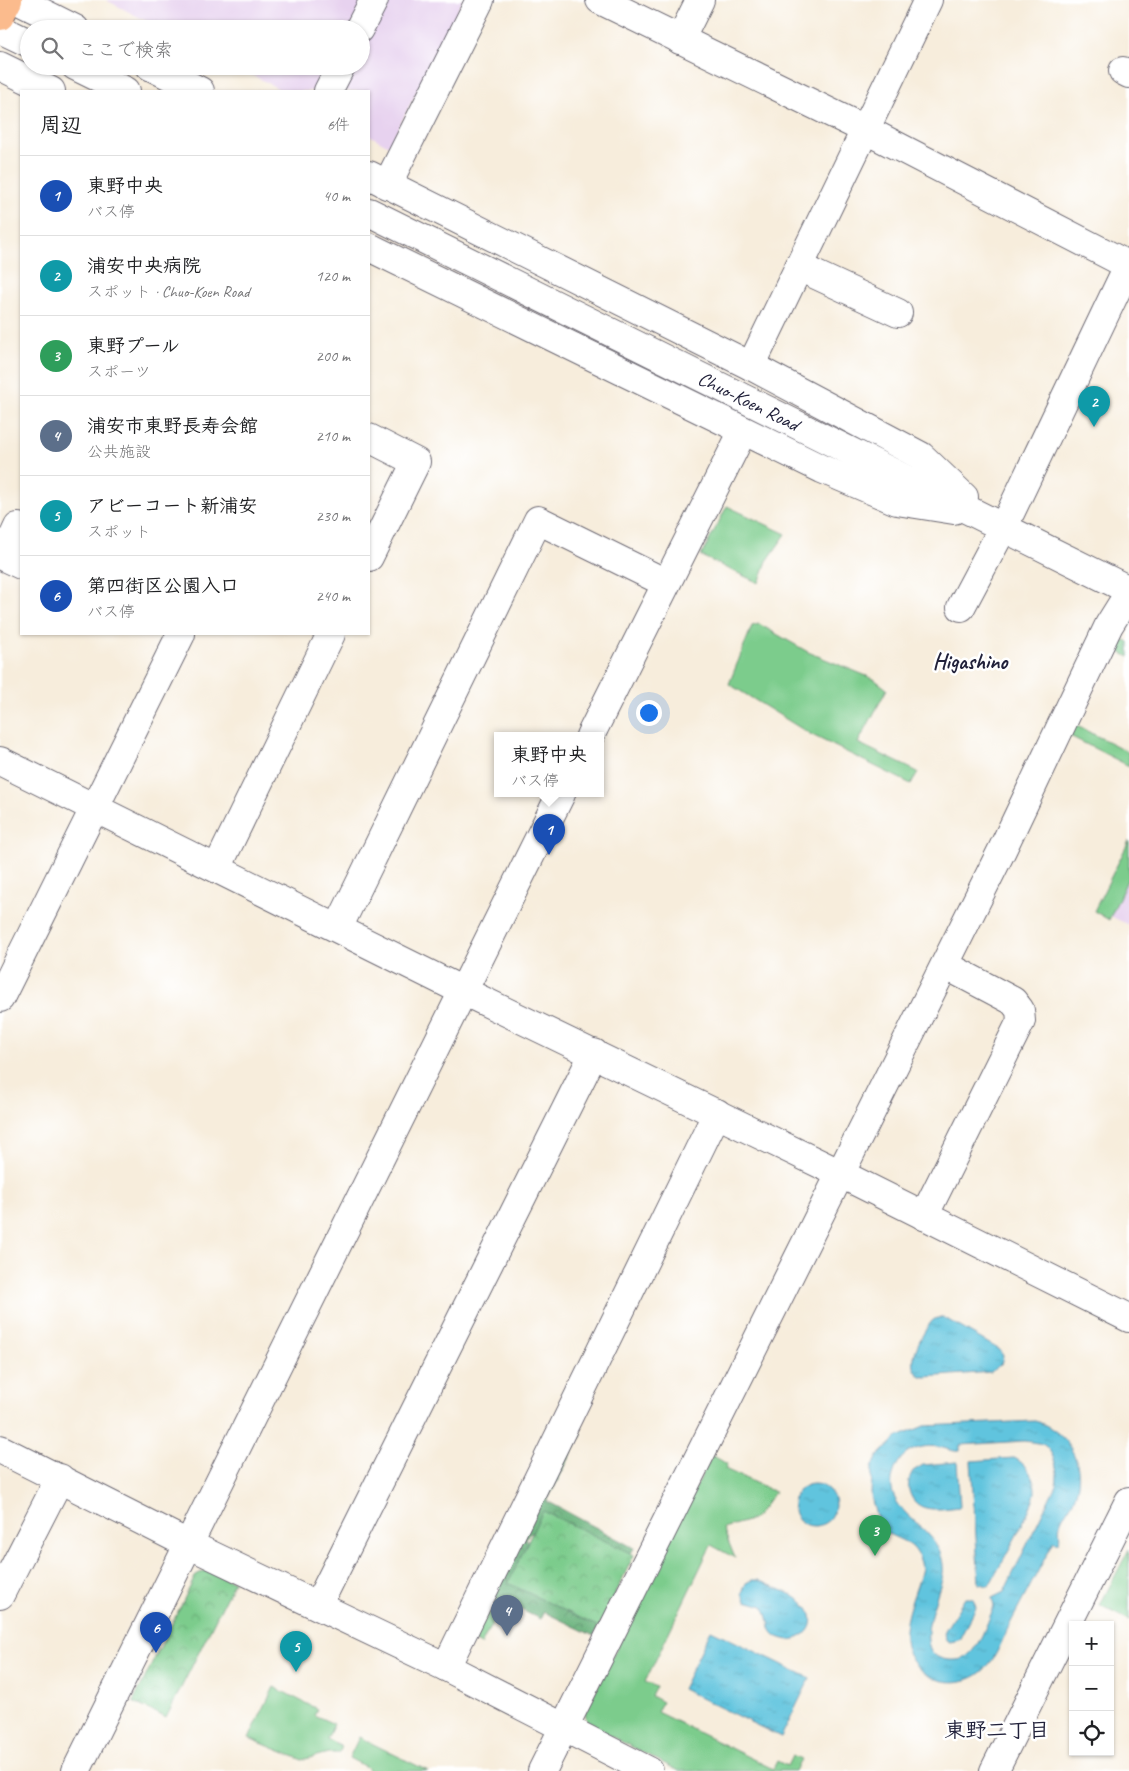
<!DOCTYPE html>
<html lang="ja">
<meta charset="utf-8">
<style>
body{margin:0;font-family:Caveat,"Klee One",sans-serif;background:#f2f2f2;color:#202124}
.controls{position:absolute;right:15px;bottom:15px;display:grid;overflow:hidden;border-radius:0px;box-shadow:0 1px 4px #0004}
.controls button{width:45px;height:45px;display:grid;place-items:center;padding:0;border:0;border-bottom:1px solid #e0e0e0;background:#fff;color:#202124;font:25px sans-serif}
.you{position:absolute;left:648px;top:712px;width:18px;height:18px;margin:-12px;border:4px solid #fff;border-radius:50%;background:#1a73e8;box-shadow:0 0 0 8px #1a73e833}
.badge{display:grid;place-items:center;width:32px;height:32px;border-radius:50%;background:#d93025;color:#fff;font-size:16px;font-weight:700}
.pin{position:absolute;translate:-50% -41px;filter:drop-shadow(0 1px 2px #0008)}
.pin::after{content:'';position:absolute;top:26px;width:18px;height:15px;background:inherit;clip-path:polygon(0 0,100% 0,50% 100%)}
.popup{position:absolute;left:494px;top:732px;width:110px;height:65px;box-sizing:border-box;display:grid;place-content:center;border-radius:0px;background:#fff;filter:drop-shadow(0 1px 4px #0005);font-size:16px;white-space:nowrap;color:#757577}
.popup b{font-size:19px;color:#202124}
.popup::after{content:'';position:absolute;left:50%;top:100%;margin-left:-10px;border:10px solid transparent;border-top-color:#fff}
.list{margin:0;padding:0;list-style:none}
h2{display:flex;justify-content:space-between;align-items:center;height:65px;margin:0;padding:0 20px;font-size:21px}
h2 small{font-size:16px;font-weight:400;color:#757577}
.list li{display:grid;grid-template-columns:32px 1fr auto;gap:15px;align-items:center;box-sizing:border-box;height:80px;padding:0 20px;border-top:1px solid #e0e0e0}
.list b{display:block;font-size:19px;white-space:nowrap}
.list p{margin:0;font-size:16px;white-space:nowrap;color:#757577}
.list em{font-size:16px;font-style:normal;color:#757577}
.icon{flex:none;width:28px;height:28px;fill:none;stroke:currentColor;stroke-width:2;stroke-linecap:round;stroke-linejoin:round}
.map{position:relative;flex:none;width:1129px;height:1771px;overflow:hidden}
.search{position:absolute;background:#fff;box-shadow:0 1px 4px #0004;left:20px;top:20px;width:350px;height:55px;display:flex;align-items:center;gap:12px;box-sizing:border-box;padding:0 18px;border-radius:28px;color:#757577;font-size:19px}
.panel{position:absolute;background:#fff;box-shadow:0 1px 4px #0004;left:20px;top:90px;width:350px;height:545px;border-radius:0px}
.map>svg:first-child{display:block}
.built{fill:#e7d2ef}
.green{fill:#7ccc8c;stroke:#4f7764}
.forest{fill:url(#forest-crowns);stroke:#44695a}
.park{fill:url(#park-crowns);stroke:#4f7764}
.water{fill:url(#water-ripples);stroke:#41738c;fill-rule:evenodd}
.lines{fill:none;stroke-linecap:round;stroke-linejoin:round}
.minor-casing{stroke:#6d6973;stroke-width:30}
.highway-casing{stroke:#6d6973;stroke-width:30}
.minor{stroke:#fff;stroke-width:28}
.highway{stroke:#fbbb8d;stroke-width:28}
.labels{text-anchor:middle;stroke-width:5;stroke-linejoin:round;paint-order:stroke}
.street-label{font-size:20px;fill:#22223b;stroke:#fff}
.neighbourhood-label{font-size:21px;font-weight:bold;fill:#22223b;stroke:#fff}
.quarter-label{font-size:22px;font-weight:bold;fill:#22223b;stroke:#fff}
</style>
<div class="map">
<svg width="1129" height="1771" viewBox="0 0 1129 1771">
<defs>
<pattern id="forest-crowns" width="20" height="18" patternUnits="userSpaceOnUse" patternTransform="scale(1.25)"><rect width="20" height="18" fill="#65b078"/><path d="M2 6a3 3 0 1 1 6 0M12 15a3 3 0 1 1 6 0" fill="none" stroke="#538f64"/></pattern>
<pattern id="park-crowns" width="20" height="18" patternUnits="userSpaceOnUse" patternTransform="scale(1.25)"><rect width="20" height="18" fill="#7ccc8c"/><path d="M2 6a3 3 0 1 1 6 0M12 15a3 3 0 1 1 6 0" fill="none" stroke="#6baf7a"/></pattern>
<pattern id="water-ripples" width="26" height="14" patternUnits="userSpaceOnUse" patternTransform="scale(1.25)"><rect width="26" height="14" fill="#60c4de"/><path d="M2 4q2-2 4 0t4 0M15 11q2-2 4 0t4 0" fill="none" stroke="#53a8bf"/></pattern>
</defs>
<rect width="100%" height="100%" fill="#fff"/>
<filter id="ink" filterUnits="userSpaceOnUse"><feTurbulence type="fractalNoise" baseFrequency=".02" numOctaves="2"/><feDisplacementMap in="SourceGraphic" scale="10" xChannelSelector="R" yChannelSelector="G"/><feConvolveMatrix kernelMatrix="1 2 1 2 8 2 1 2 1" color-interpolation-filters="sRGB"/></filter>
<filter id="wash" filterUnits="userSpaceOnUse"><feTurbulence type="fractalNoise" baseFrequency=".0096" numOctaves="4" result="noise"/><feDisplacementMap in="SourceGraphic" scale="20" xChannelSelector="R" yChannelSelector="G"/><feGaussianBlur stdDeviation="1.12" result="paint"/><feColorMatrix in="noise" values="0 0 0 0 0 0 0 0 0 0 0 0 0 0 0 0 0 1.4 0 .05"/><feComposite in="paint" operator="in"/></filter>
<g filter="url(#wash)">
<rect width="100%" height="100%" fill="#f7eddc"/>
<g class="built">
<polygon points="106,0 463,0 389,146 369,135 369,91 283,91 235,66 361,66 361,29 162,29"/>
<polygon points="1129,869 1129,925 1108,915"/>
</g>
<g class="green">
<polygon points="727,506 786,534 767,561 759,583 701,556"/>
<polygon points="759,624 808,652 874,679 887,689 858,743 918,772 911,784 810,734 729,684 752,626"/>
<polygon points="1126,640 1129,642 1129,657 1112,648 1114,644"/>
<polygon points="1073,724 1129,752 1129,766 1068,735"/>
<polygon points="1129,841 1129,876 1109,920 1094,911"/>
<polygon points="712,1455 727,1464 725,1469 775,1492 754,1519 723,1528 735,1558 711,1545 645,1682 656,1687 651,1696 662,1702 657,1712 773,1769 777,1761 787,1766 792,1756 801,1760 795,1771 679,1771 587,1724 585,1712"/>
<polygon points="1129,1549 1129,1620 1100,1605"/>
<polygon points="492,1596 503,1601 481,1645 470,1639"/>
<polygon points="274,1687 317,1709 314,1715 334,1724 327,1739 342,1747 339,1753 328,1753 302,1760 249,1738"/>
<polygon points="359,1737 428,1771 369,1771 366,1767 349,1758"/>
</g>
<polygon class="forest" points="570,1431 582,1434 547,1501 634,1548 626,1562 543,1521 526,1538 532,1552 616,1593 594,1636 544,1612 540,1619 492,1596"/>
<g class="park">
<polygon points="543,1511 634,1555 599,1627 508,1583"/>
<polygon points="208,1569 234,1582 166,1718 133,1702 196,1575"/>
</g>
<g class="water">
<path d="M 943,1317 L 1000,1350 L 1003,1356 L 1001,1364 L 991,1372 L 925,1377 C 900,1372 922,1333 932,1321 C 935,1318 939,1318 943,1317 Z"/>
<path d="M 1035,1421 C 1066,1430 1086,1462 1076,1493 C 1073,1504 1063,1513 1060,1524 C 1058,1530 1061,1537 1059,1543 L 1054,1541 C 1039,1569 1024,1598 1009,1626 C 1003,1638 998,1653 990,1663 C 964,1698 908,1681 905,1639 C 903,1616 917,1591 922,1568 C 917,1536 894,1543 878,1526 L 882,1523 L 876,1516 L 871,1496 L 872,1468 L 878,1456 L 898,1437 L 924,1426 ZM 1024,1441 C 1030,1442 1038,1442 1044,1445 C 1055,1453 1059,1473 1056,1485 L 1004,1592 L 992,1598 L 994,1607 C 986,1624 977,1659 956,1660 C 904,1663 939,1598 943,1574 C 944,1565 942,1556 938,1548 C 925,1520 877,1507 896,1467 C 903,1451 921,1444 938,1447 C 946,1448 952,1452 960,1451 L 960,1445 Z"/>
<path d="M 1014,1458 C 1026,1463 1036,1479 1035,1492 C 1034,1507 998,1569 989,1586 L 979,1584 L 971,1461 Z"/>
<path d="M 957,1462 L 960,1507 C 940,1509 915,1515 909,1490 C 908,1483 909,1477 913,1471 L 923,1465 Z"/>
<circle cx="814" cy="1505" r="21"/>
<path d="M 752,1580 L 758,1580 C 776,1589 817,1599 811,1625 C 808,1635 798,1639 789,1640 C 762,1636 774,1621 763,1606 L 746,1601 L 742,1594 L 746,1583 Z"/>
<polygon points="965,1598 973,1598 976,1607 959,1640 950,1642 945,1639 944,1632"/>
<polygon points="711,1630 810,1678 781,1737 682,1689"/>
</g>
</g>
<g filter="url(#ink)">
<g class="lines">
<defs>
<g id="minor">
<polyline points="17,0 75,29"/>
<polyline points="600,0 864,129 1128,265"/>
<polyline points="0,29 29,43"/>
<polyline points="359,29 374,0"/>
<polyline points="680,40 700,0"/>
<polyline points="0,66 51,91"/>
<polyline points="75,66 126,91"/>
<polyline points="150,66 200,91"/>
<polyline points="1123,71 1129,74"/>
<polyline points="328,91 341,66"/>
<polyline points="369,175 751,366 921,456 964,497"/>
<polyline points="387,185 480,0"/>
<path id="s1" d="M 369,212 L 1129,590"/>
<polyline points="369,247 822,469 897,501 954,510"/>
<polyline points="799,267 898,313"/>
<polyline points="751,366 928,0"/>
<polyline points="369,438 416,462 369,557"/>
<polyline points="18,527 4,557 21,565"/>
<polyline points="961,607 1004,526 1129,264"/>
<polyline points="590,736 743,431"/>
<polyline points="0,761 463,991 841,1174 1129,1318"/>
<polyline points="217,868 331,634"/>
<polyline points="338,928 538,520 666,583"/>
<polyline points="0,998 181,634"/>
<polyline points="924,1216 1021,1021 1020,1010 1013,1001 945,965"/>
<polyline points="0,1449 188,1544 446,1667 649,1771"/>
<polyline points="0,1595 60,1478"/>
<polyline points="318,1605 594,1053"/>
<polyline points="446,1667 717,1113"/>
<polyline points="76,1771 561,794"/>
<polyline points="542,1771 1002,850 1109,625 1129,593"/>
<polyline points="994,1771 1129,1501"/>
</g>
<polyline id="highway" points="0,16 8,0"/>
</defs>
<use href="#minor" class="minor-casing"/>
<use href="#highway" class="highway-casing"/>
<use href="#minor" class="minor"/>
<use href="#highway" class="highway"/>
</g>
</g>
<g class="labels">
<g class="street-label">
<text dy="7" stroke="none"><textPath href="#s1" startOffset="424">Chuo-Koen Road</textPath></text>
</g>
<g class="neighbourhood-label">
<text x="997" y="1737">東野二丁目</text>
</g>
<g class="quarter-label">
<text x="970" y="669">Higashino</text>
</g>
</g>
</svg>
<div class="controls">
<button>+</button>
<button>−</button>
<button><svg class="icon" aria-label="locate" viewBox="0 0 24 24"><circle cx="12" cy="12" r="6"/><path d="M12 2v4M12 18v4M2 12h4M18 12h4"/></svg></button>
</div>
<div class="you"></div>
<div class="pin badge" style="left:549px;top:855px;background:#1a4fb4">1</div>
<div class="popup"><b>東野中央</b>バス停</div>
<div class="pin badge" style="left:1094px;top:427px;background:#0f9aa8">2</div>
<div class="pin badge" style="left:875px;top:1556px;background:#2e9e5b">3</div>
<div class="pin badge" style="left:507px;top:1636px;background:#5c6f8a">4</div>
<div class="pin badge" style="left:296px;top:1672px;background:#0f9aa8">5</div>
<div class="pin badge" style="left:156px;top:1653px;background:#1a4fb4">6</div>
<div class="search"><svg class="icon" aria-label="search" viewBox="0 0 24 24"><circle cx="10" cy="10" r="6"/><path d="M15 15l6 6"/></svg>ここで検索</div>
<section class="panel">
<h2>周辺<small>6件</small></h2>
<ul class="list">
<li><span class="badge" style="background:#1a4fb4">1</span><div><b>東野中央</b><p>バス停</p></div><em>40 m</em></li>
<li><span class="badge" style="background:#0f9aa8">2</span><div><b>浦安中央病院</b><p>スポット · Chuo-Koen Road</p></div><em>120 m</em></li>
<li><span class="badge" style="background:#2e9e5b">3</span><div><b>東野プール</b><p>スポーツ</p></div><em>200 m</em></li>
<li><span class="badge" style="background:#5c6f8a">4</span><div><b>浦安市東野長寿会館</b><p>公共施設</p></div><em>210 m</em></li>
<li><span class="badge" style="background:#0f9aa8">5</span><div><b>アビーコート新浦安</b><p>スポット</p></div><em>230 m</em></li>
<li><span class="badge" style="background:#1a4fb4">6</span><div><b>第四街区公園入口</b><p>バス停</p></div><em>240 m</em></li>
</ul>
</section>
</div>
